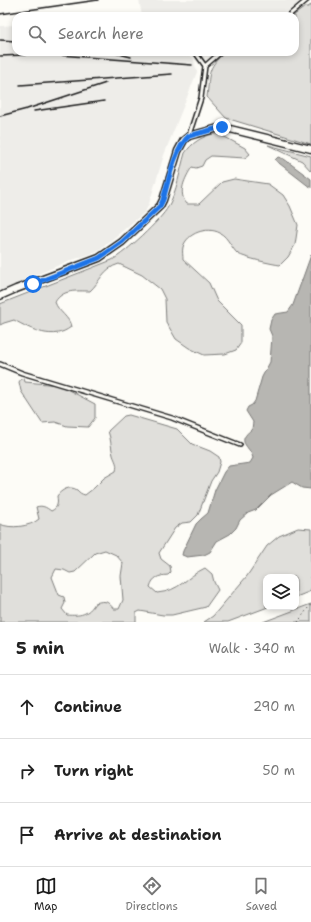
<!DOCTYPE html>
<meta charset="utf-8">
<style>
body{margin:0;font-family:"Shantell Sans",sans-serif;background:#f6f6f6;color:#222}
.controls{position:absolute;right:12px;bottom:12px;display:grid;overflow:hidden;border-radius:8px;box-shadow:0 2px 6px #0003}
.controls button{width:36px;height:36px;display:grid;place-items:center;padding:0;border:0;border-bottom:1px solid #e0e0e0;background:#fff;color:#222;font:20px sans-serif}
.stop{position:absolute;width:12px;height:12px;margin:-9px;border:3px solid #1a73e8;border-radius:50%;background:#fff}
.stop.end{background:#1a73e8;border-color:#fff;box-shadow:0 1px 4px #0008}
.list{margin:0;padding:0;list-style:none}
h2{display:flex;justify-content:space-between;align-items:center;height:52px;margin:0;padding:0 16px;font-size:17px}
h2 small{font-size:13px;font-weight:400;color:#767676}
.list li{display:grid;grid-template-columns:26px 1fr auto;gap:12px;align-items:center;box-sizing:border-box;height:64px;padding:0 16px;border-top:1px solid #e0e0e0}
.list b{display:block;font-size:15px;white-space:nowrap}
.list em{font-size:13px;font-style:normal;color:#767676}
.icon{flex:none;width:22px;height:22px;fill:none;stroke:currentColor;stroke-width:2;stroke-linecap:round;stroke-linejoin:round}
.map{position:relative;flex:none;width:311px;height:622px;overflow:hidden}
.search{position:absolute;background:#fff;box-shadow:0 2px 6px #0003;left:12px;right:12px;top:12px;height:44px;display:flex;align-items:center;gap:10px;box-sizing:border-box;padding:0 14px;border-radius:12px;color:#767676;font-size:15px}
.sheet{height:244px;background:#fff}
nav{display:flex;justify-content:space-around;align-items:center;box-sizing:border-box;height:56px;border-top:1px solid #e0e0e0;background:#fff;font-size:11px;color:#767676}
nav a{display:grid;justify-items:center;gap:2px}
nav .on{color:#1c1c1c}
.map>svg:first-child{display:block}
.built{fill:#eeede9}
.green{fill:#e0dfdb;stroke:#7e7e7c;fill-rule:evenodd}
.water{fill:#b7b6b2;stroke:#797876}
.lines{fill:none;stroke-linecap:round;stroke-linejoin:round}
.lane-casing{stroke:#1c1c1c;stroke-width:6}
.street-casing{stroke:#1c1c1c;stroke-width:9}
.path{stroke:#1c1c1c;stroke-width:1;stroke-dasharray:1 3;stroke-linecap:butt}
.lane{stroke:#fdfcf7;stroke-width:3}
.street{stroke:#fdfcf7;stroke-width:6}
.rail{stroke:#1c1c1c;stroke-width:1.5}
.route{stroke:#1a73e8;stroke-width:5}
</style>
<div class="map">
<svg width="311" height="622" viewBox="0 0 311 622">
<rect width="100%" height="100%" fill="#fdfcf7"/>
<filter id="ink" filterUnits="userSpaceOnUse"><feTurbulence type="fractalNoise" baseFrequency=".025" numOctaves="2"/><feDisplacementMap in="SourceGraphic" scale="8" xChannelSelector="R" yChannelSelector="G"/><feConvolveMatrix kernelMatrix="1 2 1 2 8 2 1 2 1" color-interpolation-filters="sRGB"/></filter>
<g filter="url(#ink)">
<g class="built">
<polygon points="139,0 311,0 311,1 307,5 302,1 281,16 142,16"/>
<polygon points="16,25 16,52 170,52 171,55 193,57 197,72 164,155 149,204 145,212 97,252 66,262 0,291 0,26"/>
</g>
<g class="green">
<path d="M 311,5 L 311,144 L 226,118 L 207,97 C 210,74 206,69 225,52 L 295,52 L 295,16 L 293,16 L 305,7 L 308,7 Z"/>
<path d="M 213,134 L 223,134 L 223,136 L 245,148 L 250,154 L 245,158 L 211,156 L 205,160 L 202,166 L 196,168 L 192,167 C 185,178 177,193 187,204 L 199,204 L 222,182 L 234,179 L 268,184 L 283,195 L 290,206 L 298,225 L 295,245 L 288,257 L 280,265 C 272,264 245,258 238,254 C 232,249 228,237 220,233 C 207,226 187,233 183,247 C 182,251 183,256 183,259 L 209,283 L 217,301 L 241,325 L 241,343 L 236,350 L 225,354 L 204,355 L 189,348 L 176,339 L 166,322 L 165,299 L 160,289 L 142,275 L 119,264 C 102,269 101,281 90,291 C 76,291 63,289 55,302 C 58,312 70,317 71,327 C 53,341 32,330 14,320 L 4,323 L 0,325 L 0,304 L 112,260 C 125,253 161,220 168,207 C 177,191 180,170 185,153 C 192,143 201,137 213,134 Z"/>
<polygon points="268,145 311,156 311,171 302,161"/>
<polygon points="24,378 25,382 59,385 95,404 95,418 88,427 67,426 55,422 42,423 21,391 19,382 21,379"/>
<path d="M 129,415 L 177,429 L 192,444 L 210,451 L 219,457 L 220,462 L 217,472 L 211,481 L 198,515 L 191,522 L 182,523 L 175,528 L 159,553 L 161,559 L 170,566 L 171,572 L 168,575 C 158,576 153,577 150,587 L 157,593 C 180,591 186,577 205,568 L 212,574 L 214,582 L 218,590 L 206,607 L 172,615 L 163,615 L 140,611 L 136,613 L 136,622 L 0,622 L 0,524 C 10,529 30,527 39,519 L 36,507 C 42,505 46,507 51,511 C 58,508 58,503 57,496 C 61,490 70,485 77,490 C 80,493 81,494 85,495 L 94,488 L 104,478 L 116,471 C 118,464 115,461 113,455 C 111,447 111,439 108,431 L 124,416 ZM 105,550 L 116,555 L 123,563 L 121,576 L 123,600 L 119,609 L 114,609 C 107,601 106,600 95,603 C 88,615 80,616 67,615 L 62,609 L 65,603 L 64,597 L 59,595 L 52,577 L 56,569 L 64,570 L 70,573 L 75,572 L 95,553 Z"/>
<polygon points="298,528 311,529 311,591 296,597 296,577 266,577 266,607 268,607 228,622 204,622 213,616 247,576 267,546 279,536"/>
<polygon points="311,604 311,622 263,622"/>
</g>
<g class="water">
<polygon points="278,157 284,159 311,179 311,188 275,160"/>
<path d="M 311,255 L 311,489 L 302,488 L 292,482 L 271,495 L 256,510 L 248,513 L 240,520 L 236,528 L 230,534 L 217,541 L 210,552 L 204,555 L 187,557 L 182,555 L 183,551 L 196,524 L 201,519 L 208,513 L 215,490 L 224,472 L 229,466 L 250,463 L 253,458 C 249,444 235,443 252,429 L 253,422 L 246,411 L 248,407 L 252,405 L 255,401 L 262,377 L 270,362 L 272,336 L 269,329 L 271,320 L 275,314 L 288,312 L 293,305 Z"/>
</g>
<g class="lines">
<defs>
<g id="lane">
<polyline points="288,16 307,0"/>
<polyline points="195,52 205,66"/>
<polyline points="189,135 201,98 205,66 221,52"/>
<polyline points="0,364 22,373 172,418 240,445"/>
</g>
<polyline id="street" points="0,296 16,289 99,258 122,242 160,206 163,200 178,151 184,140 189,136 222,127 311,149"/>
</defs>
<use href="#lane" class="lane-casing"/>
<use href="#street" class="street-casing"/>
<polyline class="path" points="298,622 311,604"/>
<use href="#lane" class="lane"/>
<use href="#street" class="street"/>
<g class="rail">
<polyline points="0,14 98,0"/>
<polyline points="0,40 16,41"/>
<polyline points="19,52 192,65"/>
<polyline points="111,52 131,57"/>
<polyline points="0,56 25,55"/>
<polyline points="20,85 172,74"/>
<polyline points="34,111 104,101"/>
<polyline points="0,116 27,109 106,83"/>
</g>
</g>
</g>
<g class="lines" filter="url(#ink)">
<path class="route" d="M 33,284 L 99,258 L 122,242 L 160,206 L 163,200 C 168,182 175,148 189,136 L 222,127"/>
</g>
</svg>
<div class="controls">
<button><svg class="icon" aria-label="layers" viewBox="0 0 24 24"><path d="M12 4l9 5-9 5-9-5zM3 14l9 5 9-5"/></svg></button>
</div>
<div class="stop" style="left:33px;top:284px"></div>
<div class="stop end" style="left:222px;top:127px"></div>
<div class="search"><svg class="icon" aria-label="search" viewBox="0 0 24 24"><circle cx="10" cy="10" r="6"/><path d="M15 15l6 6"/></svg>Search here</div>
</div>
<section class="sheet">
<h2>5 min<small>Walk · 340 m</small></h2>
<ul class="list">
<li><svg class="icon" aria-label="ahead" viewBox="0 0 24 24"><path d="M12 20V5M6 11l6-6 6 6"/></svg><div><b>Continue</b></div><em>290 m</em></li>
<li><svg class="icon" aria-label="right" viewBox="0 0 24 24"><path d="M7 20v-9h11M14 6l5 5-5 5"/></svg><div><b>Turn right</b></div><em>50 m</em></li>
<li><svg class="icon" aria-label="arrive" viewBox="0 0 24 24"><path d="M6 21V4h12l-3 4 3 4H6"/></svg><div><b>Arrive at destination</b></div></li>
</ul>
</section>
<nav>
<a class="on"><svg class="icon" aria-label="map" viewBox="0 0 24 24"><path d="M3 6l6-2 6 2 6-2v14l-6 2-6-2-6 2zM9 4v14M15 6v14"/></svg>Map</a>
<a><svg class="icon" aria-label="directions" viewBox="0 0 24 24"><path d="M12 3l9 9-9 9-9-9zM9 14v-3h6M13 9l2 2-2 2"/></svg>Directions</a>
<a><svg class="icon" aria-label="saved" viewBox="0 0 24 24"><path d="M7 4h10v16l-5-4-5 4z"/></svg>Saved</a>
</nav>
